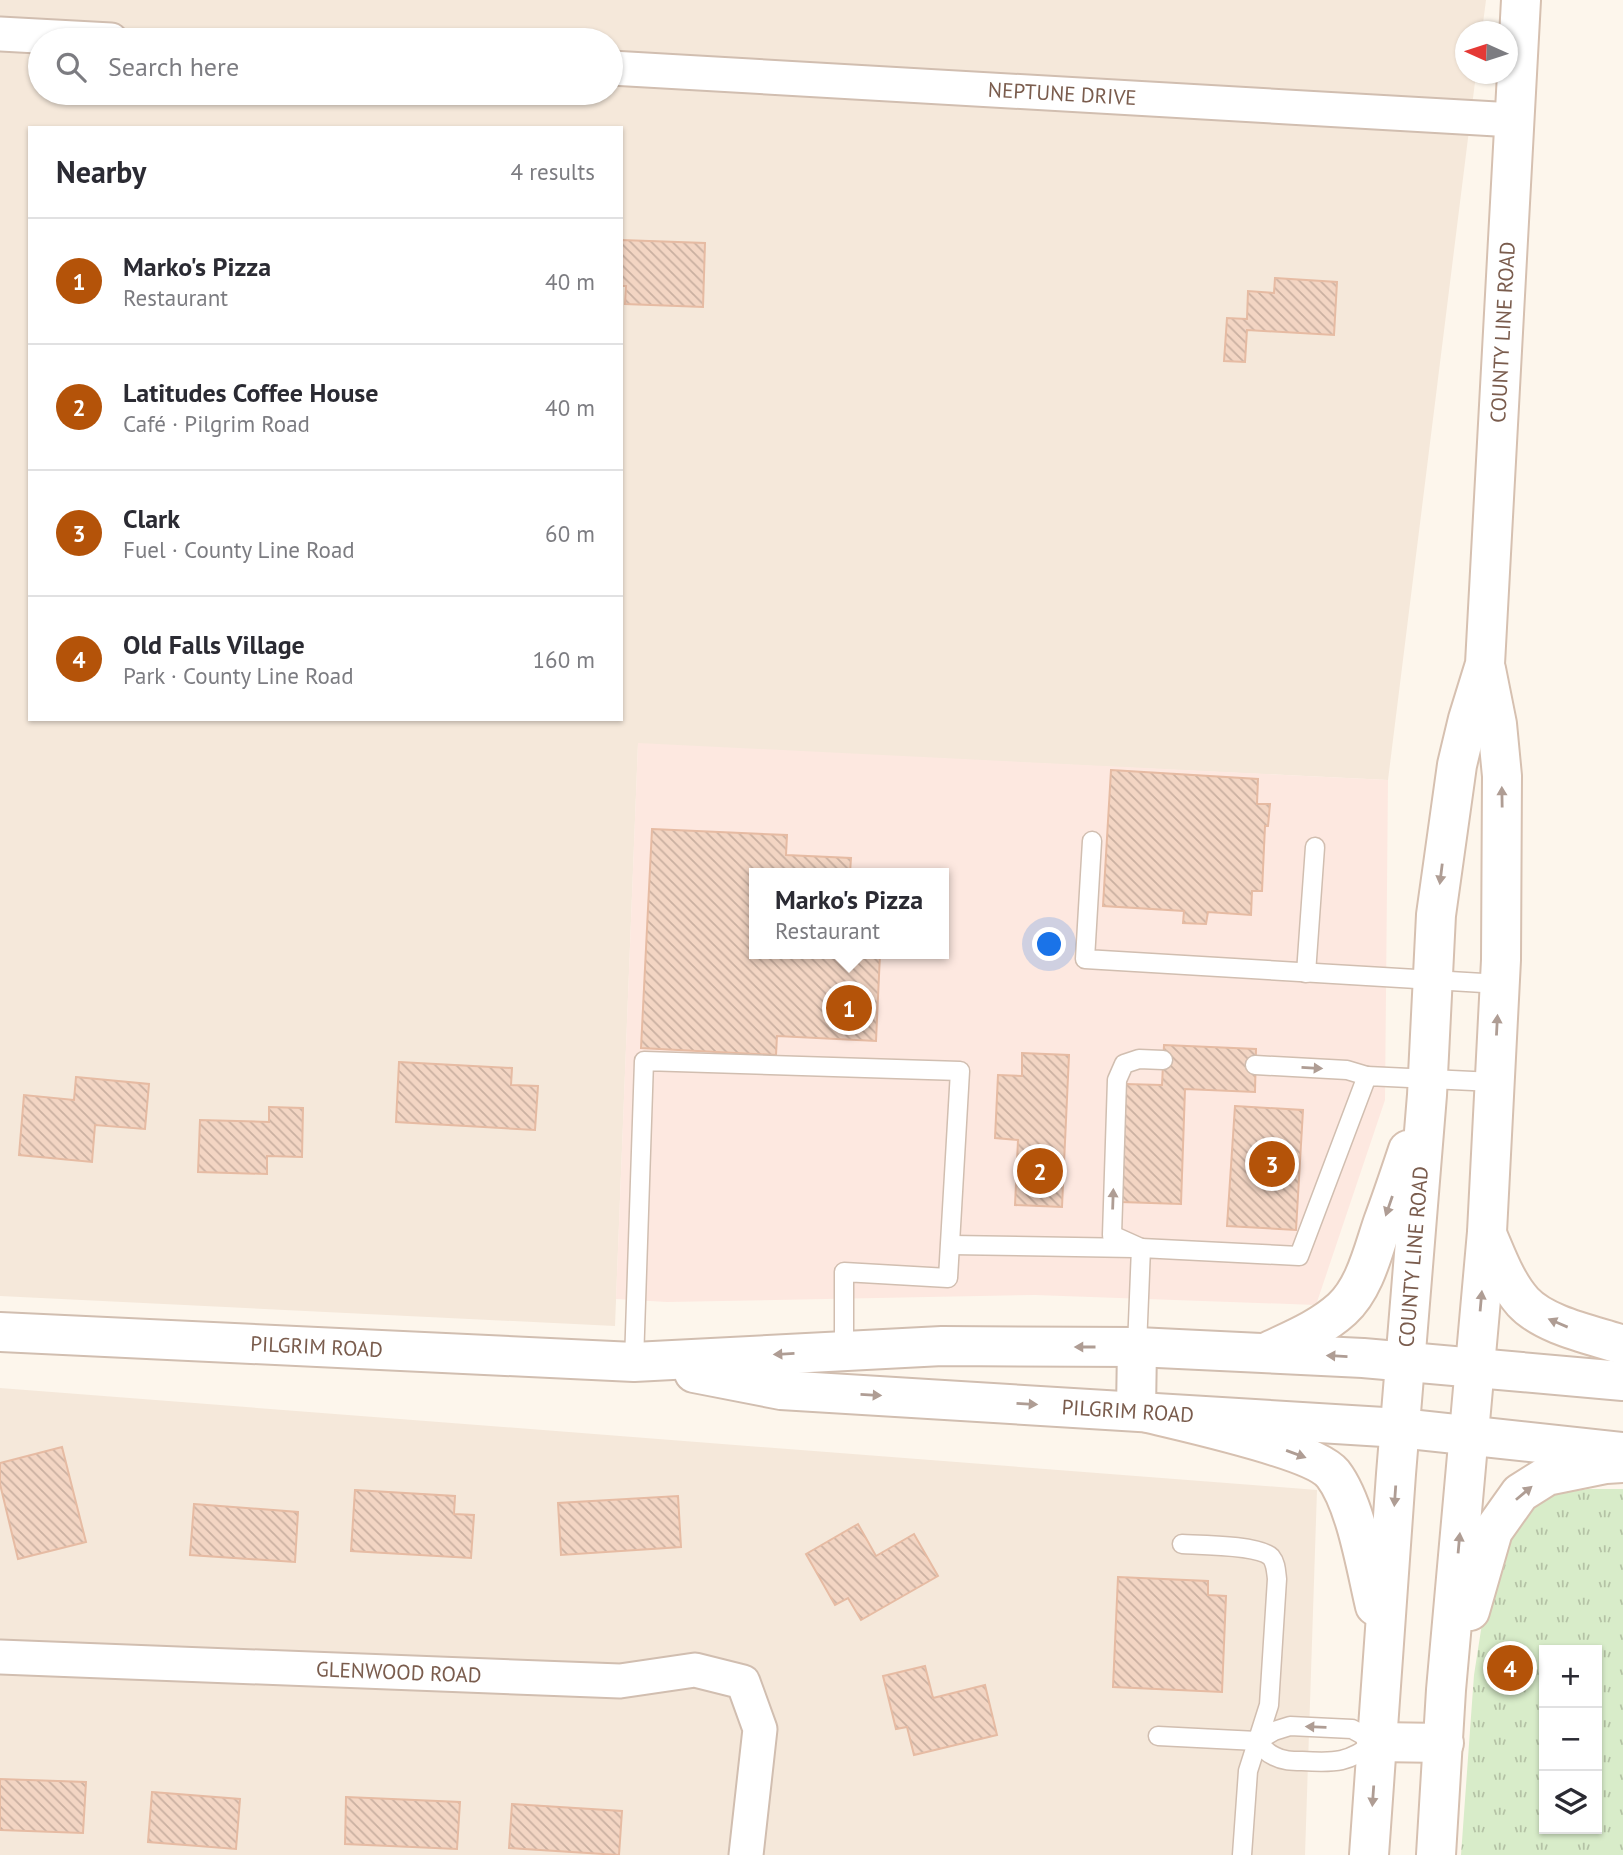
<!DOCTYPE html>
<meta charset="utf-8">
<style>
body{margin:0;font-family:"PT Sans",sans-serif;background:#f2f2f3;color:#2b2b33}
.controls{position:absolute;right:21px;bottom:21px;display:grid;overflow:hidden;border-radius:0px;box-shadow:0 2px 5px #0004}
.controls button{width:63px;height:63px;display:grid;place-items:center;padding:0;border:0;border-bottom:2px solid #e1e1e2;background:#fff;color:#2b2b33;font:35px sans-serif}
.compass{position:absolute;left:1455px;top:21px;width:63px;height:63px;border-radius:50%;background:#fff;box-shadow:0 2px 5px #0004;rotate:273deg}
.you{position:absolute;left:1050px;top:945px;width:24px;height:24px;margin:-18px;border:5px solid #fff;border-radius:50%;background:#1a73e8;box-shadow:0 0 0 10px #1a73e833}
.badge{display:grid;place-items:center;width:46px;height:46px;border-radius:50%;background:#b45309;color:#fff;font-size:23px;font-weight:700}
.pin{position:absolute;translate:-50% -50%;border:4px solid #fff;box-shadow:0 2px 7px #0006}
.popup{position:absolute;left:749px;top:868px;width:200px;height:91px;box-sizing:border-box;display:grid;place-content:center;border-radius:0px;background:#fff;filter:drop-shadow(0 2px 5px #0005);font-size:23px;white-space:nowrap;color:#7c7c81}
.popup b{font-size:26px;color:#2b2b33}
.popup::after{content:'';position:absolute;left:50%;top:100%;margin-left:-14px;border:14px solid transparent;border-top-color:#fff}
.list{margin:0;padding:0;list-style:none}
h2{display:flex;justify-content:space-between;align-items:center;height:91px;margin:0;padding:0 28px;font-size:30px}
h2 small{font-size:23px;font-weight:400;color:#7c7c81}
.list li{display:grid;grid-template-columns:46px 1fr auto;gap:21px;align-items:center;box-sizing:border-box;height:126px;padding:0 28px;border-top:2px solid #e1e1e2}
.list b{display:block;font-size:26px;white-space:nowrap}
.list p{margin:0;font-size:23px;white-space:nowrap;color:#7c7c81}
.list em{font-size:23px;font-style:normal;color:#7c7c81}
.icon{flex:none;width:38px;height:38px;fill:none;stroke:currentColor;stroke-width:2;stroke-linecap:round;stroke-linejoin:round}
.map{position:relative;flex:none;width:1623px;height:1855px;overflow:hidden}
.search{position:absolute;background:#fff;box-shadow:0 2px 5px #0004;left:28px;top:28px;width:595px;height:77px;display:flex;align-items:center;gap:18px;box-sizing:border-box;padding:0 24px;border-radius:38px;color:#7c7c81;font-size:26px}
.panel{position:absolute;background:#fff;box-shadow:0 2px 5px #0004;left:28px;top:126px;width:595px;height:595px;border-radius:0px}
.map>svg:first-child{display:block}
.residential{fill:#f5e8da;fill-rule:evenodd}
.commercial{fill:#fde8e0;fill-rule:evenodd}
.park{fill:url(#park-tufts);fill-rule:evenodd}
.building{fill:url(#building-back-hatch);stroke:#e6bba3;stroke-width:2}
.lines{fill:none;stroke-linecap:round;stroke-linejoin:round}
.service-casing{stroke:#d1beb0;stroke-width:21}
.minor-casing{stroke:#d1beb0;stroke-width:37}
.tertiary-casing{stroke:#d1beb0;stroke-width:42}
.secondary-casing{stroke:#d6c0b0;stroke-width:42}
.service{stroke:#fff;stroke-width:18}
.minor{stroke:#fff;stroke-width:33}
.tertiary{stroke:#fff;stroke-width:38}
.secondary{stroke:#fff;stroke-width:38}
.oneway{fill:#af9d94}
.labels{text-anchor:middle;stroke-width:6;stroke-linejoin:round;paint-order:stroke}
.street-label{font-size:21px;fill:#7a5c4d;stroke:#fffaf3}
</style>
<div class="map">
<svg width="1623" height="1855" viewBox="0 0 1623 1855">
<defs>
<pattern id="park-tufts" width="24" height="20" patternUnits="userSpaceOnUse" patternTransform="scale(1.75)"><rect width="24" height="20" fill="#d8ecc9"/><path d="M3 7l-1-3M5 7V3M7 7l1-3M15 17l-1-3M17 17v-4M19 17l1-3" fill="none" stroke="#b4c2a5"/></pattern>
<pattern id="building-back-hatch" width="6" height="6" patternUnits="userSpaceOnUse" patternTransform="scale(1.75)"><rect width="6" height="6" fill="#f3d5c3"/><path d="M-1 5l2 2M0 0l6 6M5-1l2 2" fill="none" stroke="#cab0a1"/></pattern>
</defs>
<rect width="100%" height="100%" fill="#fdf6ec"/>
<g class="residential">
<path d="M 0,0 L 1486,0 L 1482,31 L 1466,32 L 1466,74 L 1476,74 L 1388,780 L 638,744 L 615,1326 L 0,1296 ZM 40,40 L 611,40 L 611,93 L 40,93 ZM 30,128 L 621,128 L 621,719 L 30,719 Z"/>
<polygon points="0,1388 1317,1490 1305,1855 0,1855"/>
</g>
<path class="commercial" d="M 638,743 L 1388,780 L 1385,1100 L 1316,1305 L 1035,1295 L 667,1302 L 616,1299 ZM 754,873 L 944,873 L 944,954 L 754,954 Z"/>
<path class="park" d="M 1588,1489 L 1623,1489 L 1623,1855 L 1461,1855 L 1474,1675 L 1488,1585 L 1523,1512 L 1556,1494 ZM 1544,1650 L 1597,1650 L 1597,1829 L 1544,1829 Z"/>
<g class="building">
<polygon points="621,240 705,243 703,307 625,304 626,286 621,286"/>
<polygon points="1275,278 1337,282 1334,335 1247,330 1245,362 1224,361 1227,318 1247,319 1248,291 1274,293"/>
<polygon points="1111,770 1258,779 1257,804 1270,804 1268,826 1265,826 1262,891 1252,891 1251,915 1208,912 1206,924 1183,923 1184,911 1103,906"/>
<polygon points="652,829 787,835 786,855 851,858 850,873 754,873 754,954 880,954 876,1041 777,1036 776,1055 641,1048"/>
<polygon points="1164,1045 1256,1049 1255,1092 1185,1089 1181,1204 1121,1202 1126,1084 1162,1085"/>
<polygon points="1022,1053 1069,1055 1062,1207 1015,1205 1018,1140 995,1138 998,1075 1022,1076"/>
<polygon points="399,1062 512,1068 511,1085 538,1086 535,1130 396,1122"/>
<polygon points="76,1077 149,1084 145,1129 95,1125 92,1162 19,1155 24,1095 74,1100"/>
<polygon points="1235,1106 1303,1110 1296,1230 1227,1226"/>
<polygon points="269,1107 303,1108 302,1157 267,1156 267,1174 198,1172 200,1120 269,1122"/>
<polygon points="62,1447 86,1542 18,1559 0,1484 0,1463"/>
<polygon points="355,1490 455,1496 454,1514 474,1515 471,1558 351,1551"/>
<polygon points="678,1496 681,1547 561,1555 558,1503"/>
<polygon points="194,1504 298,1512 295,1562 190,1555"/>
<polygon points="858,1524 876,1556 914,1534 938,1576 861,1620 848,1598 835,1605 806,1554"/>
<polygon points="1118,1577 1208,1581 1208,1595 1226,1596 1222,1692 1113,1687"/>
<polygon points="925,1666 933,1698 985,1685 997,1735 914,1755 907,1727 896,1729 883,1676"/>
<polygon points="0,1779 86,1782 83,1833 0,1830"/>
<polygon points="152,1792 240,1799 236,1849 148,1842"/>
<polygon points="346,1797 460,1802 457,1849 345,1844"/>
<polygon points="512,1804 622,1811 619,1855 509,1848"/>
</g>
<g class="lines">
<defs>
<g id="service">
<polyline points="1092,841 1085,959 1500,984"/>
<polyline points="1306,973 1315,847"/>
<polyline points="1255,1065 1347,1070 1367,1076"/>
<polyline points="951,1245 1134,1248"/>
<polyline points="1141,1248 1112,1235 1117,1080 1124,1064 1139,1059 1163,1060"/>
<polyline points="1137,1347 1141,1248 1299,1256 1367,1076 1494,1082"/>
<polyline points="634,1362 644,1061 960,1071 948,1278 844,1272 844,1350"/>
<path d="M 1182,1544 C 1201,1545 1259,1545 1271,1557 C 1276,1563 1276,1571 1277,1579 L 1269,1705 L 1248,1771 L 1242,1855"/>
<path d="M 1158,1736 L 1257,1741 L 1274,1731 L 1290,1726 L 1352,1729 L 1376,1742 C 1348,1763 1336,1763 1302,1761 C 1292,1761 1283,1761 1274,1756 C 1267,1753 1262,1747 1257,1741"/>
</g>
<g id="minor">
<polyline points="0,34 111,40"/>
<path id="s1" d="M 611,68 L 1514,120"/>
<path id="s2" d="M 0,1657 L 620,1681 L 695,1670 L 743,1682 L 760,1729 L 746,1855"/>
</g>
<g id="tertiary">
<path id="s3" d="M 0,1332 L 634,1362 L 942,1346 L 1137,1347 L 1363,1358 L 1623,1381"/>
<path id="s4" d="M 694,1373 L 781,1390 L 1400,1428 L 1623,1452"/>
<polyline points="1136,1410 1137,1347"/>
</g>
<g id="secondary">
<path d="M 1487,1234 C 1497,1257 1506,1283 1523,1302 C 1545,1326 1593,1335 1623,1345"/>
<path d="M 1267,1352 C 1292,1340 1320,1329 1342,1309 C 1365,1288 1373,1251 1383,1222 C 1392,1198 1400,1174 1408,1150"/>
<path d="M 1136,1410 C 1174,1420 1312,1448 1333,1474 C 1356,1504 1366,1568 1375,1606"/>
<polyline points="1470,1611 1493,1531 1520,1493 1547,1476 1606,1464 1623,1463"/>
<polyline points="1376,1742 1444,1743"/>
<path id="s5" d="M 1369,1855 L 1396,1474 L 1427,1095 L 1436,915 L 1457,765 L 1468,719 L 1485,664 L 1521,0"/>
<polyline points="1436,1855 1446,1690 1487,1232 1501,960 1502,776 1497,724 1486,669"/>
</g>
</defs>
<use href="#service" class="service-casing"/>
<use href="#minor" class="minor-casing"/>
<use href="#tertiary" class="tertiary-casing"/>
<use href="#secondary" class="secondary-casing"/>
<use href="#service" class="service"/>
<use href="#minor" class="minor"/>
<use href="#tertiary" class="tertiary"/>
<use href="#secondary" class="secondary"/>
</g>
<defs><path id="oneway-solid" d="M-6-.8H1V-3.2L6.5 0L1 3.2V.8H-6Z" transform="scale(1.75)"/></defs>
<g class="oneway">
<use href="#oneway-solid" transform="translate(1502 797) rotate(-91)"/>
<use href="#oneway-solid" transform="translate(1441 874) rotate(97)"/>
<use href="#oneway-solid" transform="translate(1497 1025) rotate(-87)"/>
<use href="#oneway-solid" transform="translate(1312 1068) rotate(3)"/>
<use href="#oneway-solid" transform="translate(1113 1199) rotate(-88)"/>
<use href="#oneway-solid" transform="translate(1389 1206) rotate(109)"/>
<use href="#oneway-solid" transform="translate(1481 1301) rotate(-85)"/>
<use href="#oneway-solid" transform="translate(1558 1323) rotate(-157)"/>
<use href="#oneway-solid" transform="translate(1085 1347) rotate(-180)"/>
<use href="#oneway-solid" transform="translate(784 1354) rotate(177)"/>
<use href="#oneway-solid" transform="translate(1337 1356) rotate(-177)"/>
<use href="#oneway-solid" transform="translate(871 1395) rotate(3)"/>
<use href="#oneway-solid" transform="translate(1027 1404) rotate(3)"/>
<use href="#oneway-solid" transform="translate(1296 1454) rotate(20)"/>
<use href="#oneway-solid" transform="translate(1524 1493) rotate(-40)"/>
<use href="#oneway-solid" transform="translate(1395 1496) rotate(94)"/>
<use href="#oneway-solid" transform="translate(1459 1543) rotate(-85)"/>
<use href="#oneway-solid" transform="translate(1316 1727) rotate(-178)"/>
<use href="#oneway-solid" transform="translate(1373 1796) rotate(94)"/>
</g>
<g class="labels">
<g class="street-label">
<text dy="7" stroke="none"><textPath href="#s1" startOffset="452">NEPTUNE DRIVE</textPath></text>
<text dy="7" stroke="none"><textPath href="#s5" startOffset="1531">COUNTY LINE ROAD</textPath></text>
<text dy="7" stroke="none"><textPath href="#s5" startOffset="600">COUNTY LINE ROAD</textPath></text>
<text dy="7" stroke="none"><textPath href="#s3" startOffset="317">PILGRIM ROAD</textPath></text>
<text dy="7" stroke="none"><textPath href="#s4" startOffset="436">PILGRIM ROAD</textPath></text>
<text dy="7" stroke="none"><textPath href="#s2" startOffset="399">GLENWOOD ROAD</textPath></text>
</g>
</g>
</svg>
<div class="controls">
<button>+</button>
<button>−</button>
<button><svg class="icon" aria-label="layers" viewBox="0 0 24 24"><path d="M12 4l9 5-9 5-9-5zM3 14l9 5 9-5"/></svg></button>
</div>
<svg class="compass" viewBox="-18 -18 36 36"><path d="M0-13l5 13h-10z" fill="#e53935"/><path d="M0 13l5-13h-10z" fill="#7c7c81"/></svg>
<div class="you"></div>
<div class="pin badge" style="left:849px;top:1008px">1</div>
<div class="popup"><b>Marko's Pizza</b>Restaurant</div>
<div class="pin badge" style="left:1040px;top:1171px">2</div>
<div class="pin badge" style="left:1272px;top:1164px">3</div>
<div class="pin badge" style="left:1510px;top:1668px">4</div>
<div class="search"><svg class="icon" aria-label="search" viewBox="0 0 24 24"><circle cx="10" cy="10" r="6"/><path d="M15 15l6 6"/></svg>Search here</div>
<section class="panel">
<h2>Nearby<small>4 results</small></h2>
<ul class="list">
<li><span class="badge">1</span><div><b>Marko's Pizza</b><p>Restaurant</p></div><em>40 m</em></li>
<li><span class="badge">2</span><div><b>Latitudes Coffee House</b><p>Café · Pilgrim Road</p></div><em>40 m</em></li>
<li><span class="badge">3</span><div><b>Clark</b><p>Fuel · County Line Road</p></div><em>60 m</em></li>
<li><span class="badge">4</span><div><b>Old Falls Village</b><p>Park · County Line Road</p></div><em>160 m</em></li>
</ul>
</section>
</div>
